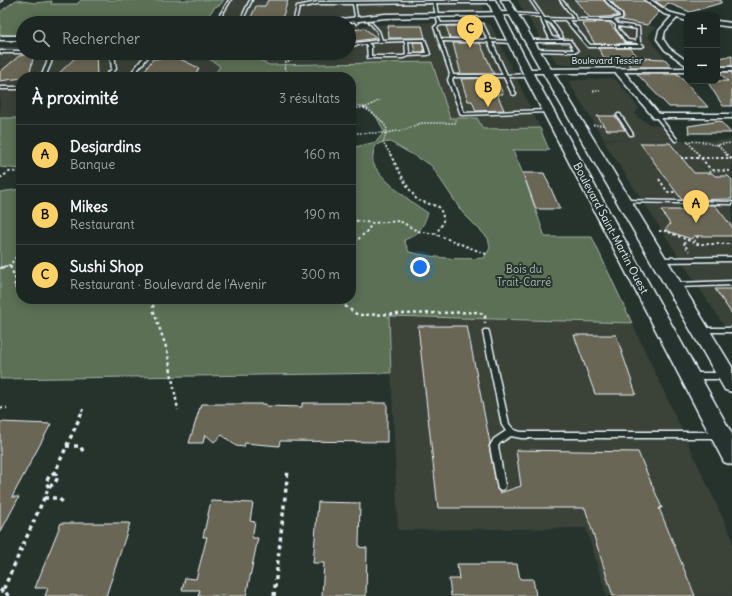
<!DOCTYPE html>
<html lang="fr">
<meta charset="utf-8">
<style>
body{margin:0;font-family:Delius,sans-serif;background:#29322f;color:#f1f3f6}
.controls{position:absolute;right:12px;top:12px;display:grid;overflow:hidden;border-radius:8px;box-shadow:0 2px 10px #0003}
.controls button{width:36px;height:36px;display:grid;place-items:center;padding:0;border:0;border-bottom:1px solid #3a4340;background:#1c2622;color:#f1f3f6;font:20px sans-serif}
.you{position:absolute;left:420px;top:267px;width:14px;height:14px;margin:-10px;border:3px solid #fff;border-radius:50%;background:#1a73e8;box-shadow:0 0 0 6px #1a73e833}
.badge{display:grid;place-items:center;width:26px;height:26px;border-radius:50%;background:#ffd166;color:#111;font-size:13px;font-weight:700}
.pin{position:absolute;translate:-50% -33px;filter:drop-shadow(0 1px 2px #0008)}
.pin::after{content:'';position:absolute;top:21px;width:14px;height:12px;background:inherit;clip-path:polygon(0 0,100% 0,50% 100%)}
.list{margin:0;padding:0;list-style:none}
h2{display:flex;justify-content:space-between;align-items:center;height:52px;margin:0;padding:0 16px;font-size:17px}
h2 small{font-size:13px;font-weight:400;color:#a0a5a5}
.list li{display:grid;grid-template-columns:26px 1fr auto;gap:12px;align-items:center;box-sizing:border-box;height:60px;padding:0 16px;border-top:1px solid #3a4340}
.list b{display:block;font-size:15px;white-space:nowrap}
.list p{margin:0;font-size:13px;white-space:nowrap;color:#a0a5a5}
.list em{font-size:13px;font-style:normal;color:#a0a5a5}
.icon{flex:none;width:22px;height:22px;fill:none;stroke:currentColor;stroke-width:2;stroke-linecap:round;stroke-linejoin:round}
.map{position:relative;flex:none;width:732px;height:596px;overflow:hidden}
.search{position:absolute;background:#1c2622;box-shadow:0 2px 10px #0003;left:16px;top:16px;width:340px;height:44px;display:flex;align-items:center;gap:10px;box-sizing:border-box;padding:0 14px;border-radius:22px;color:#a0a5a5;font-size:15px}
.panel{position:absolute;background:#1c2622;box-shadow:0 2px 10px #0003;left:16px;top:72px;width:340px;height:232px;border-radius:16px}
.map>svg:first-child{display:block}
.built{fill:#3b4239}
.green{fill:#5c7054;stroke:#a2b0a6;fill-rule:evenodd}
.building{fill:#6b6654;stroke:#e8f1f8}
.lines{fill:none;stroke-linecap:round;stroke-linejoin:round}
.service-casing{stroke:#e8f1f8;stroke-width:3}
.minor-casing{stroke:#e8f1f8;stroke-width:3}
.tertiary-casing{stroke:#e8f1f8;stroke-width:3}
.secondary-casing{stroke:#e8f1f8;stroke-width:3}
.path-far3{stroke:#e8f1f8;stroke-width:1.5;stroke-dasharray:1.5 1.5;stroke-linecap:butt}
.path-far2{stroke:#e8f1f8;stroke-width:2;stroke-dasharray:2.5 2.5;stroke-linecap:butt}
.path-far1{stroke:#e8f1f8;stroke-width:2.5;stroke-dasharray:3 3;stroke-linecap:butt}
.path{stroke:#e8f1f8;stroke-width:3.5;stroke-dasharray:4 4;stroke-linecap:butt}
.service{fill:#26332d;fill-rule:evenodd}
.minor{fill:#26332d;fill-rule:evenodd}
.tertiary{fill:#26332d;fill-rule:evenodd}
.secondary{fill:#26332d;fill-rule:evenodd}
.labels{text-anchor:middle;stroke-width:4;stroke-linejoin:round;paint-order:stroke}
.far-street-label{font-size:9px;fill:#e8f1f8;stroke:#26332d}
.street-label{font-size:11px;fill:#e8f1f8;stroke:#26332d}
.park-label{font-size:11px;fill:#b0bdb6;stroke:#26332d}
</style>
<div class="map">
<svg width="732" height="596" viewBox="0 0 732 596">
<rect width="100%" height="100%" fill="#26332d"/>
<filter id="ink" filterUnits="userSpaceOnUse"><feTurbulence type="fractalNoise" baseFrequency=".025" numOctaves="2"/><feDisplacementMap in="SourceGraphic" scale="8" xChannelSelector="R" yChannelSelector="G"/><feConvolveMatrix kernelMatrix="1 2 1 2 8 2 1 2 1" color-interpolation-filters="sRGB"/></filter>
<g filter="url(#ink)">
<g class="built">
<polygon points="225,0 480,0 484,9 477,12 365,15 303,23 212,23"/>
<polygon points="517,0 610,0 622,11 624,16 619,21 656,27 651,32 648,37 670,65 587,66 557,64"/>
<polygon points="481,22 491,25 540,128 483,129 477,118 450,118 432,62 269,65 246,53 349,53 349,27 402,23"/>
<polygon points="0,47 23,47 23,53 200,53 220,66 213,77 21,77 21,118 0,118"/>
<polygon points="607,78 616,80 639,108 635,114 637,117 650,124 661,126 672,141 732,140 732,338 603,140 632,140 604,139 568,81"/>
<polygon points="389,316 632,323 732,538 732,596 607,596 586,528 398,530"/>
</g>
<g class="green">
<polygon points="16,0 35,3 52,1 51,4 77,4 81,0 224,0 220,5 215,7 203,23 23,23 23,35 0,35 0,12"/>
<path d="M 200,53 L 246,53 L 269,65 L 432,62 L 450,118 L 477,118 L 483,129 L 540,128 L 549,150 L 513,150 L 523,174 L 545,237 L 592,237 L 632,323 L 389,316 L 391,373 L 0,379 L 0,192 L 21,189 L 21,299 L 351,299 L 351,148 L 376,142 L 384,132 C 375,113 373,107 351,105 L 351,77 L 213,77 L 220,66 ZM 390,142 L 431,165 L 462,212 L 488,238 L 490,248 L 484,258 C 456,260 436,258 409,252 L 404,240 C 420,234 422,228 428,213 C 415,205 376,176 373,162 C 372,158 374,151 374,147 L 380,143 Z"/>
<polygon points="0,118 21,118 21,169 0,167"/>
</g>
<g class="building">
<polygon points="268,0 288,0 281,22 249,22 256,6 265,6"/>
<polygon points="575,0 603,0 618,16 590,18"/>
<polygon points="661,0 721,0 721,3 690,12 668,3 664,7 655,1"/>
<polygon points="611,1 644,1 659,12 647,25 621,20 624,18 623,14"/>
<polygon points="594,22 609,22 626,44 595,44 582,23 596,23"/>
<polygon points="388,26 422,26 425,38 389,38"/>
<polygon points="446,26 474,26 479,38 450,38"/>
<polygon points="364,28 377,38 349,42 349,31"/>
<polygon points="413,42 422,42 424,52 415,52"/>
<polygon points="453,43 480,43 494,74 461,74"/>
<polygon points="598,48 630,48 639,58 665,59 672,67 631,67 625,59 605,59"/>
<polygon points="96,53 97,76 55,77 77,56"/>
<polygon points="34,54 29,77 0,81 0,72 19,56"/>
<polygon points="732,56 732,66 717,66 717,58"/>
<polygon points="176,57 199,68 194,77 140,77 153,59"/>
<polygon points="718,72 732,72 732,106 723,106 707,81 728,81"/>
<polygon points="637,74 678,74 708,107 669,107"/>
<polygon points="496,78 503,94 497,94 504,110 476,111 472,101 468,101 461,79"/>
<polygon points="597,116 615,116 625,130 607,130"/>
<polygon points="720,121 731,133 689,133 688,126"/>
<polygon points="640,143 670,143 694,173 712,173 715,176 728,176 732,180 732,199 682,200"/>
<polygon points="523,173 544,173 560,209 536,209"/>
<polygon points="686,205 715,205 732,227 732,236 694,236 691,239 665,230 670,224 661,210 690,210"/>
<polygon points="715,289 732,289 732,314"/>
<polygon points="418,326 467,326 490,443 489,446 497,489 500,493 521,486 516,450 638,452 662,508 659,508 695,596 613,596 585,508 438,508"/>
<polygon points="574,335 616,335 636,394 595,394"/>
<polygon points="302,403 387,403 387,442 280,441 279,446 245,443 244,447 236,446 222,435 214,442 205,434 203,443 189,443 201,404 266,404 266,406 302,407"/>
<polygon points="0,422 51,424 12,497 19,497 0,533"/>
<polygon points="211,501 253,503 250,521 255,522 252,538 258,538 246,596 198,596 200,590 182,590 185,578 196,579 207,537 203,537"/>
<polygon points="318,502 360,503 359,547 367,548 366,596 322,596 324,563 313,563"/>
<polygon points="61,523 130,523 106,596 45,596 48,588 35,588"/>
<polygon points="457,564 517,564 520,579 533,579 536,596 451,596 449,579 459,579"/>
</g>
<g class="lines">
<defs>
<g id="service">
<polygon points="0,0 2,0 0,2"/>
<polygon points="229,0 231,0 217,23 215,23"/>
<polygon points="250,0 252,0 241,23 239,23"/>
<path d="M 530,0 L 532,0 L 543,16 L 544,18 L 574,19 L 560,0 L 562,0 L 577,19 L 612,19 L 620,17 L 620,15 L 605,0 L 608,0 L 622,15 L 622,18 L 614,20 L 618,24 L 639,27 L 640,42 L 644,46 L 642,47 L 588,47 L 565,20 L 549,20 L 552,21 L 563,37 L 561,38 L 550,23 L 544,20 L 552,37 L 560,38 L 558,39 L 550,39 L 542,22 L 541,17 L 512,14 L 513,13 L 540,15 ZM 569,20 L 611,21 L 616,25 L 616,28 L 626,42 L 637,43 L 639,45 L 590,45 ZM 618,26 L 637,29 L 636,41 L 628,40 L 618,28 Z"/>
<polygon points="434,1 492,1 493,2 492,3 436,3 438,15 437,16 436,15 433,3 355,4 357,16 355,19 358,23 357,24 353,19 355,16 353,4 318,4 299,8 295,23 293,23 297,6 318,2"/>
<path d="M 438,18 L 439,19 L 441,23 L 475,22 L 483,24 L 491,40 L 513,41 L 514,42 L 512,43 L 492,42 L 507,75 L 529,74 L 531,75 C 524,78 515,77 508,77 L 516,94 L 514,95 L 512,94 L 504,77 L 453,77 L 452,80 L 464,113 L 548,110 L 549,110 L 549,112 L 461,115 L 448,80 L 450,74 L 434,27 L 438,24 L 437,19 ZM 475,24 L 481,26 L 488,40 L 441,39 L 437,27 L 441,25 ZM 442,41 L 488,42 L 503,75 L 453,75 Z"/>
<path d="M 370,21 L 379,31 L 382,40 L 425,39 L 430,54 L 428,55 L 409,56 L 403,58 L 368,58 L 367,46 L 366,44 L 349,46 L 349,44 L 379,40 L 377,31 L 369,22 ZM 405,41 L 406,55 L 403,56 L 371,56 L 371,46 L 368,43 L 377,42 ZM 408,41 L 423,41 L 426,53 L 409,54 Z"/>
<polygon points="527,40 570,40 578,51 576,52 534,51 532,50 533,49 574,50 569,42 528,42"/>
<rect x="0" y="51" width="23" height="2"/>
<polygon points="48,53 52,53 51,63 45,77 41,77 47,63"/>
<polygon points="110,53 114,53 116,69 108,77 104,77 112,69"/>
<polygon points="147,53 151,53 132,77 128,77"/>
<polygon points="256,53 260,53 263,55 283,53 262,57"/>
<rect x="0" y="87" width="21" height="2"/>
<polygon points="618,114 620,114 633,134 632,135 630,135 617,115"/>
<polygon points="656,115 658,115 677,139 677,141 675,141 656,117"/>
<polygon points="622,200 732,202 732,204 624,202 622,201"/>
<polygon points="732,257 732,261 660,262 657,260 660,258"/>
<polygon points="732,281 732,285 676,287 673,285 676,283"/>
<polygon points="700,328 732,328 732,332 700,332 699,330"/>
<polygon points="484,330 488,330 489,332 509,424 514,430 521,432 718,432 721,433 722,435 721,437 718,438 521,438 511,436 500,443 498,446 505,486 504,489 501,490 498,489 490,446 494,439 506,431 502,425 483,332"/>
<polygon points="692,373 732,373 732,379 692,379 690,378 689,376 690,374"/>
</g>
<g id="minor">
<polygon points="645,0 651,0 668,12 687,17 687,21 677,18 665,31 663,39 669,48 687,61 687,66 665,50 657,39 659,31 672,16 664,14"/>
<polygon points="717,21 732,23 732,27 717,25"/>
<rect x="717" y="67" width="15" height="4"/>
<polygon points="687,68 687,72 624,72 659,114 732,114 732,118 654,118 616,73 526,73 523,71 526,69"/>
</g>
<g id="tertiary">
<polygon points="513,12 515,13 515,15 385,18 342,23 319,23 323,21 385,14"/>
<rect x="0" y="36" width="23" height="4"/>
</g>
<g id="secondary">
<polygon points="487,0 495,0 537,81 732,434 732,465 724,462 527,81"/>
<polygon points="501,0 509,0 732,367 732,392 725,390"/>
</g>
</defs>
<use href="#service" class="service-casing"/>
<use href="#minor" class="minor-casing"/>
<use href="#tertiary" class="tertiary-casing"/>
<use href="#secondary" class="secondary-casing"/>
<g class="path-far3">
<polyline points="292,60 286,62 284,67 287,73 292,77"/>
<polyline points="593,91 600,91"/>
<path d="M 364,108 C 373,113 382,119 387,129 L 383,143 L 391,155"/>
<polyline points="351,109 367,107 380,100"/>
<polyline points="593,125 603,125"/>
<polyline points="351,133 386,133 404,130 421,123 455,123 456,119"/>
<polyline points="718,145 727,155"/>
<polyline points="699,155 687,141 705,142 713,145 732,143"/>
</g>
<g class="path-far2">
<path d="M 390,154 L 406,184 L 417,200 L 439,207 C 446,220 444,223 435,234"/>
<polyline points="698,154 711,170"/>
<polyline points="726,154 732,160"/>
<polyline points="681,158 732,158"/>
<polyline points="709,173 711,170 732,171"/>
<polyline points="0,178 9,172 21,171"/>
<polyline points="659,179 669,194"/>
<polyline points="667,192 676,192"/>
<polyline points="351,220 372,223 400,221 417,231 435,234 486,254"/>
<polyline points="659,231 666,231 697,244 732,244"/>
<polyline points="689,239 684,244 689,251"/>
<polyline points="694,242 698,236"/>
<polyline points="351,246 368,230 372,223"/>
<polyline points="10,265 11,267"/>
<polyline points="3,267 10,265 21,251"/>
</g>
<g class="path-far1">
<polyline points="10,266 16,280 14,288 21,287"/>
<polyline points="0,268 7,266"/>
<polyline points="154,299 153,309 167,350 178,410"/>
<polyline points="335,299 358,315 479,312 485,316 485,324"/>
<polyline points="0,408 7,408"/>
<polyline points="82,411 83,409"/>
</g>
<g class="path">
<polyline points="66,446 80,446 84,453"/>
<polyline points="49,487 46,483 49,476 55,472"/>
<polyline points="44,498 58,498 63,502"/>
<polyline points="0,592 4,588"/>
<polyline points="8,596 4,588 49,487 55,483 58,477 55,472 83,410"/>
<polyline points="274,596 288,470"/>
</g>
<use href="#service" class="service"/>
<use href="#minor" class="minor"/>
<use href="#tertiary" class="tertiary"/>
<use href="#secondary" class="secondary"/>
</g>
</g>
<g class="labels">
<g class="far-street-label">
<text x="607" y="64">Boulevard Tessier</text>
</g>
<g class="street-label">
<text transform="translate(611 228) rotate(62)" y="4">Boulevard Saint-Martin Ouest</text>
</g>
<g class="park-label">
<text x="524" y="273">Bois du<tspan x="524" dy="13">Trait-Carré</tspan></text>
</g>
</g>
</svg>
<div class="controls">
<button>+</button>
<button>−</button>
</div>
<div class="you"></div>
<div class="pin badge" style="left:696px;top:223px">A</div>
<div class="pin badge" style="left:488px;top:107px">B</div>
<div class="pin badge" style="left:470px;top:48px">C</div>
<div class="search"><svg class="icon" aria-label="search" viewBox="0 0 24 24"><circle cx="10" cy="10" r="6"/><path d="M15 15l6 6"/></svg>Rechercher</div>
<section class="panel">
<h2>À proximité<small>3 résultats</small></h2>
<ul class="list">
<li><span class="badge">A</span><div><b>Desjardins</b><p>Banque</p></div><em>160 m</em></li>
<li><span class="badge">B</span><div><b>Mikes</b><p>Restaurant</p></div><em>190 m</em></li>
<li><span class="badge">C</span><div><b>Sushi Shop</b><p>Restaurant · Boulevard de l'Avenir</p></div><em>300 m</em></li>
</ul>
</section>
</div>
